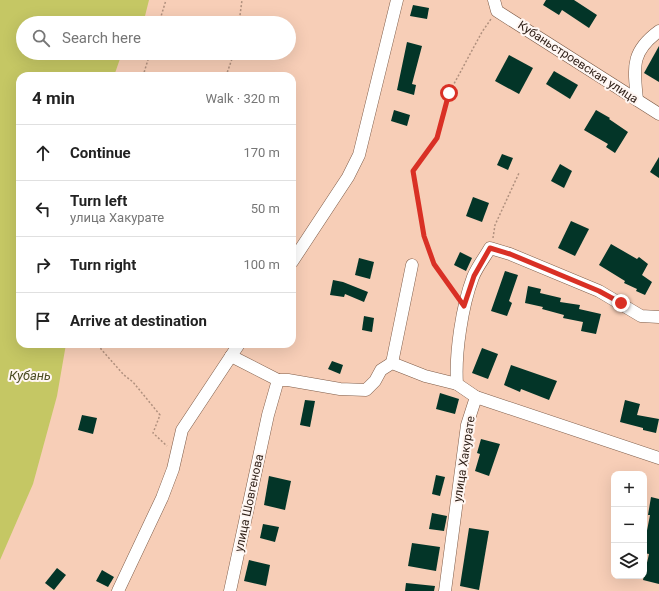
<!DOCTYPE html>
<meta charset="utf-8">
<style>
body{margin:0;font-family:Roboto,sans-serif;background:#f2f2f2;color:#222}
.controls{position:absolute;right:12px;bottom:12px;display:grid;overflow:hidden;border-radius:8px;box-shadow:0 4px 16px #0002}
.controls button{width:36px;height:36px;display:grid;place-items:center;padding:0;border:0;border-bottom:1px solid #e0e0e0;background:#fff;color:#222;font:20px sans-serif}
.stop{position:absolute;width:12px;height:12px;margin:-9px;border:3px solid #d93025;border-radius:50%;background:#fff}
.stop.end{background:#d93025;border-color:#fff;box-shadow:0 1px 4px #0008}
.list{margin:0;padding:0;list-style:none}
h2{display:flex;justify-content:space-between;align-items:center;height:52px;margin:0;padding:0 16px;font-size:17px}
h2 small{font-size:13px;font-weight:400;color:#767676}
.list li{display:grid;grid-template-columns:26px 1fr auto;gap:12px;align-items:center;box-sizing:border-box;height:56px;padding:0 16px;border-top:1px solid #e0e0e0}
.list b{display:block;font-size:15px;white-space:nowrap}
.list p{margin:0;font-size:13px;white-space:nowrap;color:#767676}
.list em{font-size:13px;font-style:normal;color:#767676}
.icon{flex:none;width:22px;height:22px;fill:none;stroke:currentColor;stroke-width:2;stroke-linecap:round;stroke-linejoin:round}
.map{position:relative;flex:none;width:659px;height:591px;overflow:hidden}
.search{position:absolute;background:#fff;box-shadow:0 4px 16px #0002;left:16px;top:16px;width:280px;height:44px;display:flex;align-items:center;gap:10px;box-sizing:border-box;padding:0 14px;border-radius:22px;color:#767676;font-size:15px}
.panel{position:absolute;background:#fff;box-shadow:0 4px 16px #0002;left:16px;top:72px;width:280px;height:276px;border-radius:12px}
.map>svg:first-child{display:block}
.water{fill:#c5c764}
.building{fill:#033528}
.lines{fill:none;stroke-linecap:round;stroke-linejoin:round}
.minor-casing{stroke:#7f5c48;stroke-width:13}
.path{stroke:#b0907e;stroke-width:1.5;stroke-dasharray:2 2;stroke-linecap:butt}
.minor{stroke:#fff;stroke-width:12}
.route{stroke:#d93025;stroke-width:5}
.labels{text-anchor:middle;stroke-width:4;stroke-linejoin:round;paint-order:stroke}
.street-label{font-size:12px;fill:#2d1e16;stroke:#fff6f2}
.water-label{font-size:13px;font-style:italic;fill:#4b4c23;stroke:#fff6f2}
</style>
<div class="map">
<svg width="659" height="591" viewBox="0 0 659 591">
<rect width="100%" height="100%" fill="#f7ceb7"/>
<polygon class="water" points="0,0 149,0 144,20 138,23 23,23 23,53 122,53 114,76 20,76 20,344 66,344 57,396 33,484 0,560"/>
<g class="building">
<polygon points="546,0 574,0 597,15 589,28 562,10 559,15 543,5"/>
<polygon points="413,5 429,8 427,19 410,16"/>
<polygon points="407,42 422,46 412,84 416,85 414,95 397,90"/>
<polygon points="659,46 659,82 644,73"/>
<polygon points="509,55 533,68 519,94 495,81"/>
<polygon points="554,71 578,85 570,99 546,84"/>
<polygon points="394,110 410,115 407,126 391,121"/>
<polygon points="596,110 610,118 609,119 628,132 615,153 606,147 608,144 584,130"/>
<polygon points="502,154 513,158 508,170 497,165"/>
<polygon points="659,157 659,178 650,172"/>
<polygon points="560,164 572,171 564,188 551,181"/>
<polygon points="473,197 489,203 482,222 466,216"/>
<polygon points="571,221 589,229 575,256 558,248"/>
<polygon points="611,244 637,259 639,257 648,264 642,275 652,282 645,295 636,291 637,289 624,283 625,281 599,265"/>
<polygon points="460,252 472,258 466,271 454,265"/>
<polygon points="359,258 374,262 370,279 355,275"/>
<polygon points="505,271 518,275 509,301 512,303 507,316 491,311"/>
<polygon points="333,280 343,282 368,292 364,302 345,294 344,297 330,295"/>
<polygon points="528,286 541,289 540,293 561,298 560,302 580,305 579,309 601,314 596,334 581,331 583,322 563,318 564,315 542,309 543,307 525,303"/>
<polygon points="364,316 374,318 372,332 362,330"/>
<polygon points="482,348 498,354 488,379 472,373"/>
<polygon points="332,361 343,365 340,374 328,369"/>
<polygon points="511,365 557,381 549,400 521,389 520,392 504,385"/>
<polygon points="440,393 459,399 455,414 436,409"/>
<polygon points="305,400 315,401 310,427 300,425"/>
<polygon points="625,400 640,404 637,415 659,419 656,433 643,430 643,428 620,422"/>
<polygon points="82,415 97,418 93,434 78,430"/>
<polygon points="481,439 500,444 489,476 475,471 480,454 477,453"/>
<polygon points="436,475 445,477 440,496 432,494"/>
<polygon points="269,476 291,481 285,510 264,505"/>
<polygon points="651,497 659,499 659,584 643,580 649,554 644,553 644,546 650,515 648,515"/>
<polygon points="432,513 447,516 444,531 429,529"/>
<polygon points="263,524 279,527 275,542 260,538"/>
<polygon points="469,528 489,531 479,590 460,586"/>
<polygon points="412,543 440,547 436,571 408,566"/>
<polygon points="249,560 270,565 266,586 244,581"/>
<polygon points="57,568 66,575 54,590 45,583"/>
<polygon points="102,570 114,577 108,587 96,581"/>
<polygon points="406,583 435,586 434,591 405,591"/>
</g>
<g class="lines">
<defs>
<g id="minor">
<polyline points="494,0 497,11 659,114"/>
<path d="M 637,100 C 634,68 630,52 659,31"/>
<polyline points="292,262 348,177 359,155 397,0"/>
<path d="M 659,317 L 641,316 L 599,291 L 510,254 L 490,248 C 485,257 477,267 473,277 C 462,306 455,353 457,384 L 476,397 L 659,458"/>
<polyline points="231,356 278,380"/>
<polyline points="392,363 412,265"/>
<polyline points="118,591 162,498 173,469 182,430 239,344"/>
<polyline points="230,591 268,415 278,380 288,380 340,389 366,390 375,381 381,370 392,363 425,376 457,384"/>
<polyline points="445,591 467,425 476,397"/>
</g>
</defs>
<use href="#minor" class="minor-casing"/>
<g class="path">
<polyline points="159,23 166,0"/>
<polyline points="239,23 242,0"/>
<polyline points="143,76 150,53"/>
<polyline points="226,76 234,53"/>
<polyline points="493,238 495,225 519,173"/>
<polyline points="456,295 434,264 424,236 413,171 437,138 449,93 482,32 491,19"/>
<polyline points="100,344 101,349 124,375 133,382 160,415 153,433 167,446"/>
</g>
<use href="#minor" class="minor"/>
</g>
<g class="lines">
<polyline class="route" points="449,93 437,138 413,171 424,236 434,264 464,306 474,276 490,248 510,254 599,291 621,303"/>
</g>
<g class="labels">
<g class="street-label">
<text transform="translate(578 62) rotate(33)" y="4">Кубаньстроевская улица</text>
<text transform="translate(464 459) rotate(-81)" y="4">улица Хакурате</text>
<text transform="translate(249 503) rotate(-78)" y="4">улица Шовгенова</text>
</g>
<g class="water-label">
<text x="30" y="380">Кубань</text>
</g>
</g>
</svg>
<div class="controls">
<button>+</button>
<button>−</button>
<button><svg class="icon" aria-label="layers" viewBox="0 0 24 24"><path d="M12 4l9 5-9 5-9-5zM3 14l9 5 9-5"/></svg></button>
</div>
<div class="stop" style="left:449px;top:93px"></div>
<div class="stop end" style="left:621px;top:303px"></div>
<div class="search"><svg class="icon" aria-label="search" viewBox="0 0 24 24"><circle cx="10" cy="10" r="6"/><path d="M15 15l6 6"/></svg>Search here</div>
<section class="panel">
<h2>4 min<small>Walk · 320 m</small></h2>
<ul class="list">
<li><svg class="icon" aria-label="ahead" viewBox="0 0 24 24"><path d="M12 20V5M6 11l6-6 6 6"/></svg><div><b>Continue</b></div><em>170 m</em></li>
<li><svg class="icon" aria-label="left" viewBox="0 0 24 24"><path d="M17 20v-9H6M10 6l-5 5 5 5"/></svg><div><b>Turn left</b><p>улица Хакурате</p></div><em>50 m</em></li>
<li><svg class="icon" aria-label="right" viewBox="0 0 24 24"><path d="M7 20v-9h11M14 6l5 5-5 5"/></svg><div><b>Turn right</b></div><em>100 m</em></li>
<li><svg class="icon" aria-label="arrive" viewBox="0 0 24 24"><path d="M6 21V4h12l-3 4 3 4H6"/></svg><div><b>Arrive at destination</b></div></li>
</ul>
</section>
</div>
